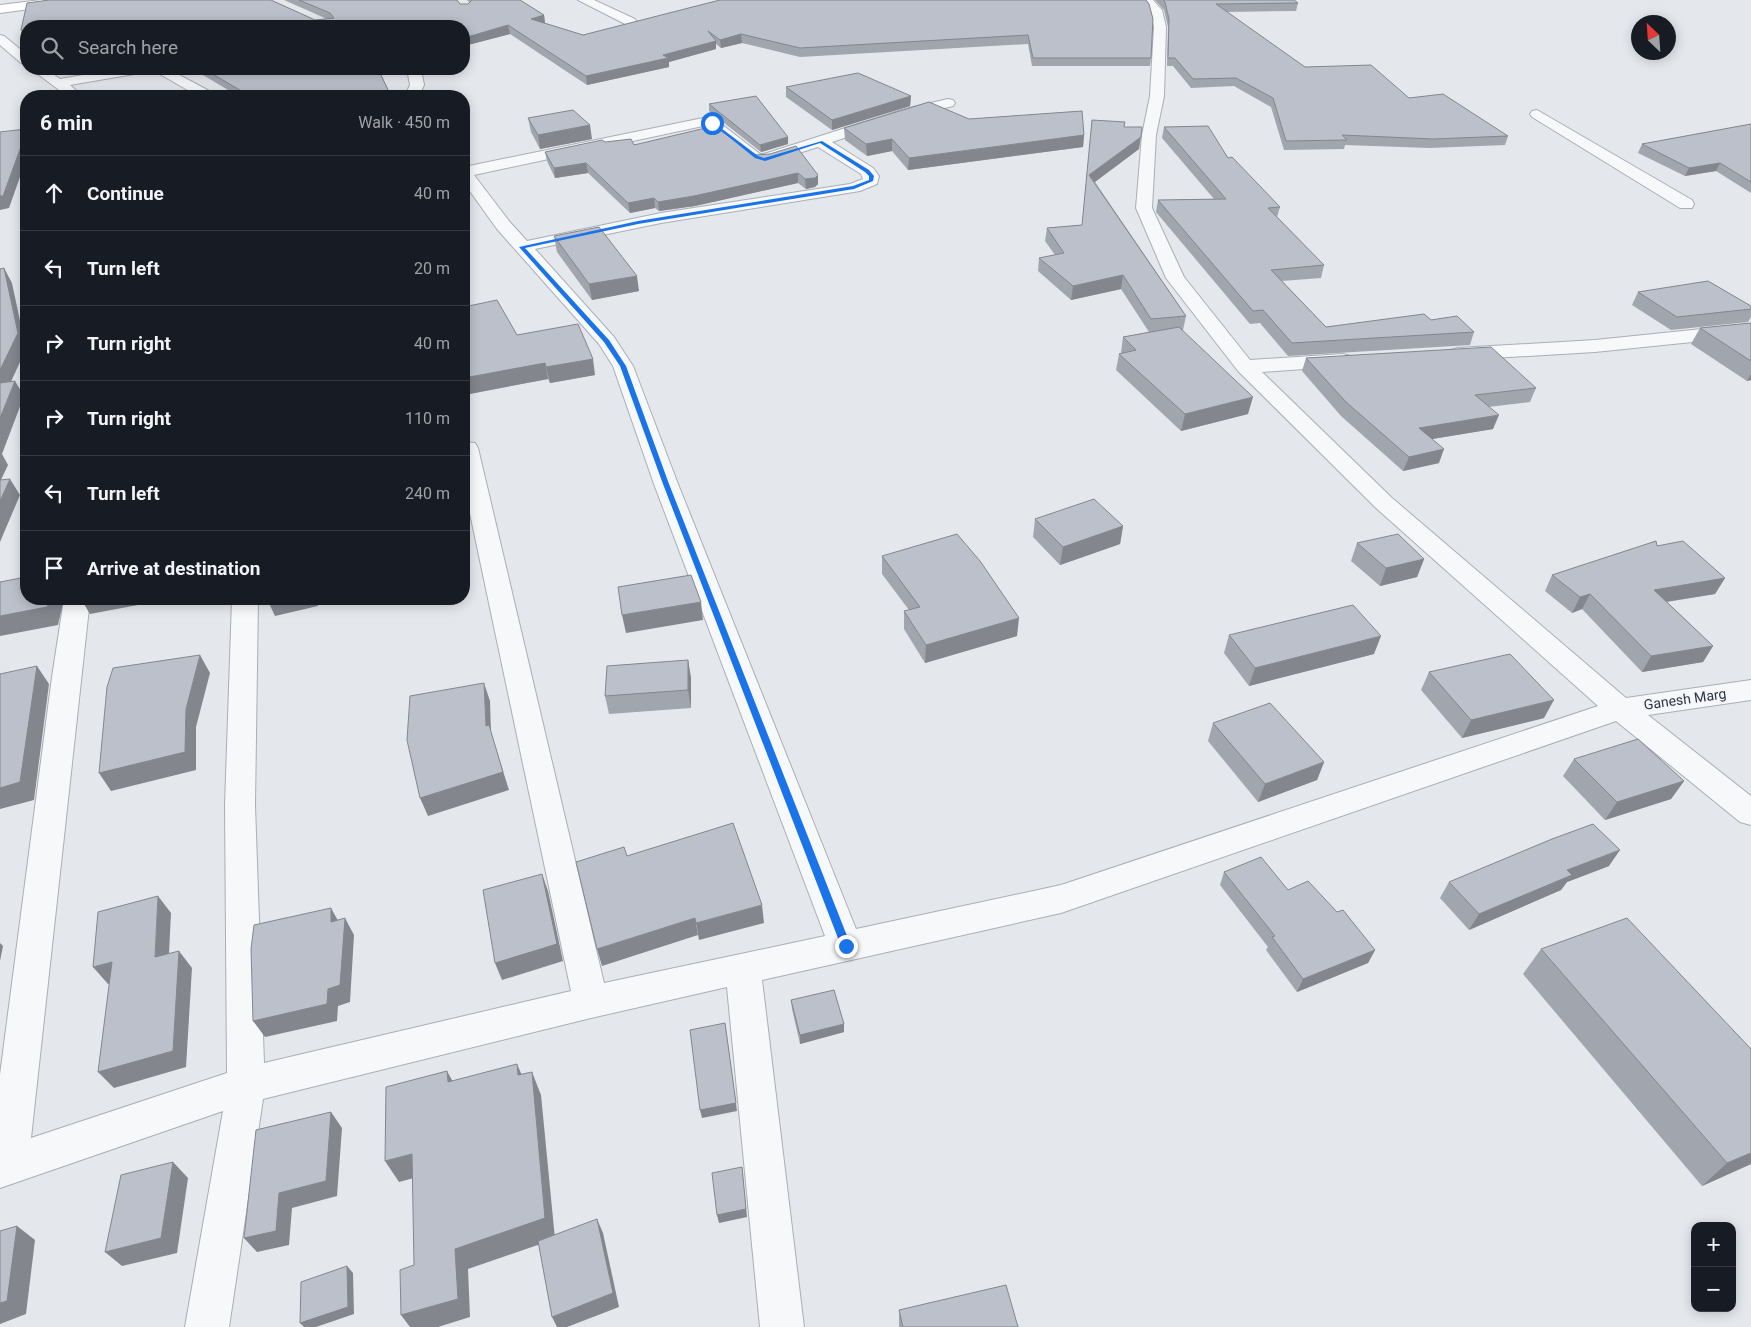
<!DOCTYPE html>
<meta charset="utf-8">
<style>
body{margin:0;font-family:Roboto,sans-serif;background:#20242c;color:#f1f3f6}
.controls{position:absolute;right:15px;bottom:15px;display:grid;overflow:hidden;border-radius:10px;box-shadow:0 2px 12px #0003}
.controls button{width:45px;height:45px;display:grid;place-items:center;padding:0;border:0;border-bottom:1px solid #363941;background:#171b24;color:#f1f3f6;font:25px sans-serif}
.compass{position:absolute;left:1631px;top:15px;width:45px;height:45px;border-radius:50%;background:#171b24;box-shadow:0 2px 12px #0003;rotate:335deg}
.stop{position:absolute;width:15px;height:15px;margin:-11px;border:4px solid #1a73e8;border-radius:50%;background:#fff}
.stop.end{background:#1a73e8;border-color:#fff;box-shadow:0 1px 5px #0008}
.list{margin:0;padding:0;list-style:none}
h2{display:flex;justify-content:space-between;align-items:center;height:65px;margin:0;padding:0 20px;font-size:21px}
h2 small{font-size:16px;font-weight:400;color:#9ea1a6}
.list li{display:grid;grid-template-columns:32px 1fr auto;gap:15px;align-items:center;box-sizing:border-box;height:75px;padding:0 20px;border-top:1px solid #363941}
.list b{display:block;font-size:19px;white-space:nowrap}
.list em{font-size:16px;font-style:normal;color:#9ea1a6}
.icon{flex:none;width:28px;height:28px;fill:none;stroke:currentColor;stroke-width:2;stroke-linecap:round;stroke-linejoin:round}
.map{position:relative;flex:none;width:1751px;height:1327px;overflow:hidden}
.search{position:absolute;background:#171b24;box-shadow:0 2px 12px #0003;left:20px;top:20px;width:450px;height:55px;display:flex;align-items:center;gap:12px;box-sizing:border-box;padding:0 18px;border-radius:20px;color:#9ea1a6;font-size:19px}
.panel{position:absolute;background:#171b24;box-shadow:0 2px 12px #0003;left:20px;top:90px;width:450px;height:515px;border-radius:20px}
.map>svg:first-child{display:block}
.lines{fill:none;stroke-linecap:round;stroke-linejoin:round}
.minor-casing{stroke:#a9aeb7;stroke-width:2}
.secondary-casing{stroke:#a9aeb7;stroke-width:2}
.minor{fill:#f7f8fa;fill-rule:evenodd}
.secondary{fill:#fff;fill-rule:evenodd}
.wall{fill:#a1a5ae}
.shaded-wall{fill:#83868d}
.building{fill:#bbc0ca;stroke:#83868d}
.route{fill:#1a73e8}
.labels{text-anchor:middle;stroke-width:4;stroke-linejoin:round;paint-order:stroke}
.street-label{font-size:14px;fill:#2b3445;stroke:#f4f6f9}
</style>
<div class="map">
<svg width="1751" height="1327" viewBox="0 0 1751 1327">
<rect width="100%" height="100%" fill="#e4e7ec"/>
<g class="lines">
<defs>
<g id="minor">
<polygon points="578,0 594,0 635,19 637,22 635,25 627,25"/>
<path d="M 1140,0 L 1153,0 L 1162,10 L 1166,27 L 1164,96 L 1156,135 L 1152,208 L 1184,277 L 1250,360 L 1343,354 L 1350,356 L 1353,360 L 1350,364 L 1343,366 L 1262,372 L 1392,498 L 1626,698 L 1751,680 L 1751,700 L 1648,715 L 1751,796 L 1751,825 L 1740,822 L 1616,721 L 1061,913 L 762,980 L 804,1327 L 760,1327 L 727,987 L 591,1018 L 263,1099 L 229,1327 L 185,1327 L 223,1111 L 0,1188 L 0,1075 L 52,677 L 64,599 L 90,599 L 31,1138 L 227,1073 L 225,805 L 232,599 L 258,599 L 255,805 L 264,1063 L 571,991 L 464,485 L 464,442 L 475,443 L 478,448 L 604,983 L 825,936 L 654,484 L 613,366 L 599,344 L 497,229 L 464,183 L 464,167 L 703,118 L 716,120 L 760,154 L 764,154 L 905,109 L 948,99 L 953,100 L 955,103 L 953,106 L 915,115 L 832,142 L 873,168 L 879,176 L 877,184 L 860,191 L 661,223 L 535,249 L 614,337 L 633,366 L 678,484 L 856,929 L 1061,885 L 1598,706 L 1376,508 L 1238,371 L 1166,278 L 1136,208 L 1142,135 L 1150,96 L 1154,27 L 1150,11 ZM 703,126 L 707,127 L 751,161 L 756,163 L 770,162 L 818,147 L 861,174 L 863,179 L 850,184 L 661,213 L 527,241 L 509,221 L 474,175 Z"/>
<polygon points="0,35 4,36 26,54 26,64 21,63 0,45"/>
<polygon points="31,69 46,69 60,79 118,69 147,69 140,73 70,85 80,94 78,96 67,96"/>
<polygon points="151,69 168,69 213,93 215,96 198,96"/>
<polygon points="407,69 421,69 424,85 419,96 405,96 410,85"/>
<polygon points="1537,110 1692,200 1694,204 1692,208 1680,208 1532,117 1530,114 1532,111"/>
<polygon points="1751,324 1751,336 1595,352 1458,360 1451,358 1448,354 1451,350 1458,348 1595,340"/>
</g>
<polygon id="secondary" points="41,0 73,0 67,4 0,13 0,5"/>
</defs>
<use href="#minor" class="minor-casing"/>
<use href="#secondary" class="secondary-casing"/>
<use href="#minor" class="minor"/>
<use href="#secondary" class="secondary"/>
</g>
<g class="wall">
<polygon points="49,0 271,0 315,20 327,19 284,0 457,0 460,4 468,4 470,3 467,0 520,0 544,15 545,23 583,35 720,0 1146,0 1149,4 1153,19 1151,58 1150,66 1032,66 1028,44 800,57 742,43 721,48 716,44 716,49 669,62 669,67 587,85 510,34 464,46 464,26 26,26 26,40 24,39 21,30 27,3"/>
<polygon points="1155,0 1294,0 1298,3 1296,11 1226,12 1305,67 1409,98 1508,136 1505,145 1430,148 1345,145 1344,149 1284,150 1271,107 1234,86 1191,88 1173,66 1167,66 1168,27 1164,10"/>
<polygon points="68,69 108,69 76,74"/>
<polygon points="193,69 382,69 379,70 391,96 238,96"/>
<polygon points="786,87 911,96 910,106 832,130 786,97"/>
<polygon points="709,104 788,144 761,152 709,111"/>
<polygon points="528,118 592,139 540,149 531,132"/>
<polygon points="969,119 1084,135 1083,147 908,170 892,151 867,156 845,140 844,128"/>
<polygon points="1092,120 1124,127 1139,149 1095,182 1186,316 1183,330 1182,330 1248,414 1181,431 1116,370 1119,354 1121,353 1123,337 1149,332 1121,289 1071,300 1038,271 1039,258 1055,255 1045,241 1047,228 1082,225"/>
<polygon points="1751,124 1751,193 1716,171 1685,176 1638,153 1642,144"/>
<polygon points="1164,127 1228,158 1280,207 1277,217 1324,265 1321,278 1282,281 1326,327 1431,320 1474,332 1470,345 1288,356 1260,323 1250,324 1156,212 1158,200 1214,199 1162,138"/>
<polygon points="605,142 755,155 770,154 818,184 815,187 806,189 798,183 695,206 659,211 655,208 630,213 588,173 555,178 547,161 545,152"/>
<polygon points="554,236 639,291 592,300 557,252"/>
<polygon points="1638,292 1751,306 1751,317 1748,322 1671,330 1632,305"/>
<polygon points="464,307 517,335 595,375 550,383 548,379 464,395"/>
<polygon points="1751,323 1751,380 1747,381 1691,344 1700,328"/>
<polygon points="1306,358 1536,388 1530,402 1488,407 1493,429 1432,439 1439,463 1403,471 1341,416 1302,371"/>
<polygon points="1035,519 1123,526 1120,544 1060,565 1033,537"/>
<polygon points="1357,543 1424,559 1417,577 1380,586 1351,561"/>
<polygon points="1657,546 1725,578 1715,594 1667,602 1713,646 1703,662 1642,672 1582,609 1572,613 1545,591 1552,575"/>
<polygon points="882,556 1017,636 925,663 904,629 904,611 909,610 882,574"/>
<polygon points="1229,635 1374,654 1249,686 1224,653"/>
<polygon points="688,660 691,678 691,708 609,714 605,696"/>
<polygon points="1429,672 1544,718 1462,738 1421,690"/>
<polygon points="1213,723 1324,762 1317,780 1258,802 1208,741"/>
<polygon points="1574,759 1684,781 1671,799 1605,820 1563,776"/>
<polygon points="1609,866 1567,882 1561,890 1469,930 1440,898 1449,882"/>
<polygon points="1224,872 1288,890 1337,912 1375,950 1368,963 1297,992 1266,950 1268,947 1220,885"/>
<polygon points="1541,949 1751,1049 1751,1164 1702,1186 1523,974"/>
<polygon points="791,1000 844,1032 800,1044 792,1009"/>
<polygon points="899,1310 1018,1327 899,1327"/>
</g>
<g class="shaded-wall">
<polygon points="544,15 545,24 531,19"/>
<polygon points="508,25 510,34 464,46 464,38"/>
<polygon points="741,34 742,43 721,48 720,40"/>
<polygon points="716,41 716,49 669,62 669,67 587,85 586,76"/>
<polygon points="73,69 108,69 76,74"/>
<polygon points="911,96 910,106 832,130 832,120"/>
<polygon points="590,125 592,139 540,149 538,135"/>
<polygon points="26,133 26,160 9,208 0,210 0,196"/>
<polygon points="1084,135 1083,147 908,170 909,158"/>
<polygon points="788,137 788,144 761,152 760,145"/>
<polygon points="1141,137 1139,149 1088,187 1089,175"/>
<polygon points="892,139 892,151 867,156 866,144"/>
<polygon points="586,163 588,173 555,178 554,168"/>
<polygon points="1720,163 1716,171 1685,176 1689,168"/>
<polygon points="798,173 798,183 695,206 659,211 658,202"/>
<polygon points="818,175 818,184 815,187 806,189 805,179"/>
<polygon points="654,198 655,208 630,213 628,203"/>
<polygon points="4,268 12,283 26,349 3,399 0,395 0,370"/>
<polygon points="1123,275 1121,289 1071,300 1073,286"/>
<polygon points="637,276 639,291 592,300 589,284"/>
<polygon points="593,359 595,375 550,383 546,367"/>
<polygon points="545,363 548,379 464,395 464,378"/>
<polygon points="1751,374 1751,380 1747,381"/>
<polygon points="15,381 24,396 2,454 8,465 0,482 0,418"/>
<polygon points="1253,397 1248,414 1181,431 1185,414"/>
<polygon points="1499,415 1493,429 1414,442 1419,428"/>
<polygon points="1444,449 1439,463 1403,471 1409,457"/>
<polygon points="10,479 20,495 0,542 0,501"/>
<polygon points="1123,526 1120,544 1060,565 1063,547"/>
<polygon points="1424,559 1417,577 1380,586 1386,568"/>
<polygon points="1725,578 1715,594 1645,605 1654,590"/>
<polygon points="1590,594 1582,609 1572,613 1580,597"/>
<polygon points="49,599 64,599 58,625 0,636 0,616"/>
<polygon points="81,599 170,599 90,614"/>
<polygon points="267,599 318,599 318,606 275,616"/>
<polygon points="701,602 703,620 626,633 622,615"/>
<polygon points="1019,618 1017,636 925,663 926,645"/>
<polygon points="1381,636 1374,654 1249,686 1255,668"/>
<polygon points="1713,646 1703,662 1642,672 1651,656"/>
<polygon points="200,655 210,673 196,727 196,770 111,791 99,773 186,709"/>
<polygon points="688,660 691,678 691,708 688,690"/>
<polygon points="37,666 49,684 34,800 0,809 0,788"/>
<polygon points="484,683 490,701 491,733 509,790 428,816 420,798 486,726"/>
<polygon points="1554,700 1544,718 1462,738 1471,720"/>
<polygon points="1324,762 1317,780 1258,802 1265,784"/>
<polygon points="1684,781 1671,799 1605,820 1617,802"/>
<polygon points="1620,850 1609,866 1567,882 1561,890 1469,930 1479,914 1567,870"/>
<polygon points="542,874 548,891 563,961 502,980 495,963"/>
<polygon points="158,896 171,913 168,974 155,957"/>
<polygon points="762,905 764,923 699,940 696,923"/>
<polygon points="331,908 341,926 331,922"/>
<polygon points="345,918 354,935 350,1002 338,1006 337,1021 265,1037 253,1021 328,989"/>
<polygon points="695,918 698,935 602,966 597,949"/>
<polygon points="0,943 3,946 0,961"/>
<polygon points="1375,950 1368,963 1297,992 1303,979"/>
<polygon points="179,951 192,968 186,1067 114,1088 98,1072"/>
<polygon points="112,962 125,979 108,984 93,967"/>
<polygon points="725,1023 737,1111 702,1118 700,1110"/>
<polygon points="844,1024 844,1032 800,1044 800,1035"/>
<polygon points="517,1064 527,1087 518,1075"/>
<polygon points="447,1071 459,1093 448,1082"/>
<polygon points="532,1072 541,1095 555,1239 468,1269 470,1317 438,1327 410,1327 401,1315"/>
<polygon points="331,1112 342,1128 337,1196 292,1208 289,1245 257,1252 244,1238"/>
<polygon points="1751,1153 1751,1164 1702,1186 1727,1163"/>
<polygon points="412,1154 425,1175 399,1182 385,1161"/>
<polygon points="173,1162 188,1178 177,1253 122,1266 105,1252"/>
<polygon points="742,1167 747,1217 719,1223 717,1215"/>
<polygon points="597,1219 603,1233 619,1307 567,1327 557,1327 552,1317"/>
<polygon points="17,1226 35,1240 26,1314 0,1324 0,1303"/>
<polygon points="347,1266 353,1273 354,1314 316,1327 304,1327 300,1323"/>
</g>
<g class="building">
<polygon points="49,0 271,0 315,20 334,18 330,13 299,0 457,0 460,4 468,4 472,0 520,0 544,15 531,19 583,35 720,0 1146,0 1149,4 1153,19 1151,58 1033,58 1028,35 800,48 741,34 720,40 708,31 716,41 663,55 668,58 586,76 508,25 464,38 464,26 26,26 26,34 21,30 27,3"/>
<polygon points="1163,0 1294,0 1298,3 1216,4 1305,67 1371,65 1409,98 1443,94 1508,136 1433,139 1342,135 1347,140 1286,141 1273,98 1236,78 1193,79 1175,58 1168,58 1169,19 1165,2"/>
<polygon points="204,69 378,69 391,96 250,96"/>
<polygon points="858,73 911,96 832,120 786,87"/>
<polygon points="756,96 788,137 760,145 709,104"/>
<polygon points="929,102 969,119 1082,111 1084,135 909,158 892,139 866,144 844,128"/>
<polygon points="573,110 590,125 538,135 528,118"/>
<polygon points="1092,120 1125,122 1124,127 1142,127 1141,137 1089,175 1186,316 1151,319 1123,275 1073,286 1039,258 1064,253 1047,228 1082,225"/>
<polygon points="1751,124 1751,182 1720,163 1689,168 1642,144"/>
<polygon points="714,126 755,155 770,154 796,146 818,175 815,178 805,179 798,173 694,196 658,202 654,198 628,203 586,163 554,168 545,152 602,140 605,142 631,139 634,145"/>
<polygon points="1208,126 1228,158 1232,157 1280,207 1268,208 1324,265 1271,270 1326,327 1424,314 1431,320 1457,316 1474,332 1292,343 1263,310 1253,311 1158,200 1226,199 1164,127"/>
<polygon points="26,129 26,133 3,196 0,196 0,132"/>
<polygon points="599,227 637,276 589,284 554,236"/>
<polygon points="4,268 18,333 0,370 0,269"/>
<polygon points="1708,281 1751,306 1751,309 1677,317 1638,292"/>
<polygon points="497,300 517,335 578,324 593,359 546,367 545,363 464,378 464,341 467,341 464,334 464,307"/>
<polygon points="1751,323 1751,361 1700,328"/>
<polygon points="1179,327 1253,397 1185,414 1119,354 1136,350 1123,337"/>
<polygon points="1491,347 1536,388 1475,395 1499,415 1419,428 1444,449 1409,457 1346,402 1306,358"/>
<polygon points="15,381 0,418 0,383"/>
<polygon points="10,479 0,501 0,480"/>
<polygon points="1094,499 1123,526 1063,547 1035,519"/>
<polygon points="957,534 980,561 1019,618 926,645 904,611 920,607 882,556"/>
<polygon points="1398,534 1424,559 1386,568 1357,543"/>
<polygon points="1656,541 1657,546 1683,541 1725,578 1654,590 1713,646 1651,656 1590,594 1580,597 1552,575"/>
<polygon points="691,575 701,602 622,615 618,587"/>
<polygon points="26,577 26,599 49,599 47,607 0,616 0,582"/>
<polygon points="1353,605 1381,636 1255,668 1229,635"/>
<polygon points="1510,654 1554,700 1471,720 1429,672"/>
<polygon points="200,655 186,709 185,752 99,773 107,687 113,668"/>
<polygon points="688,660 688,690 605,696 607,666"/>
<polygon points="37,666 20,782 0,788 0,674"/>
<polygon points="484,683 486,726 489,725 503,772 420,798 407,740 410,696"/>
<polygon points="1270,703 1324,762 1265,784 1213,723"/>
<polygon points="1638,739 1684,781 1617,802 1574,759"/>
<polygon points="733,823 762,905 696,923 695,918 597,949 576,862 624,847 627,856"/>
<polygon points="1593,824 1620,850 1567,870 1572,875 1479,914 1449,882 1552,839"/>
<polygon points="1261,857 1288,890 1308,881 1337,912 1343,910 1375,950 1303,979 1272,937 1275,936 1224,872"/>
<polygon points="542,874 557,944 495,963 483,890"/>
<polygon points="158,896 155,957 179,951 173,1051 98,1072 112,962 93,967 98,912"/>
<polygon points="331,908 331,922 345,918 340,985 328,989 327,1004 253,1021 251,949 254,925"/>
<polygon points="1627,918 1751,1049 1751,1153 1727,1163 1541,949"/>
<polygon points="834,990 844,1024 800,1035 791,1000"/>
<polygon points="725,1023 736,1103 700,1110 690,1030"/>
<polygon points="517,1064 518,1075 532,1072 545,1218 455,1249 458,1299 401,1315 400,1270 414,1265 412,1154 385,1161 386,1087 447,1071 448,1082"/>
<polygon points="331,1112 326,1181 279,1193 276,1231 244,1238 256,1130"/>
<polygon points="173,1162 161,1238 105,1252 121,1175"/>
<polygon points="742,1167 746,1209 717,1215 712,1173"/>
<polygon points="597,1219 613,1293 552,1317 538,1241"/>
<polygon points="17,1226 7,1301 0,1303 0,1231"/>
<polygon points="347,1266 348,1307 300,1323 301,1282"/>
<polygon points="1006,1285 1018,1327 903,1327 899,1310"/>
</g>
<polygon class="route" points="710,122 713,122 758,156 764,158 822,141 869,170 874,176 873,181 854,189 638,224 525,248 609,340 626,366 669,484 851,946 846,950 841,946 663,484 620,366 604,342 519,247 638,221 853,186 869,180 869,176 865,172 820,143 765,161 755,158"/>
<g class="labels">
<g class="street-label">
<text transform="translate(1685 699) rotate(-8)" y="5">Ganesh Marg</text>
</g>
</g>
</svg>
<div class="controls">
<button>+</button>
<button>−</button>
</div>
<svg class="compass" viewBox="-18 -18 36 36"><path d="M0-13l5 13h-10z" fill="#e53935"/><path d="M0 13l5-13h-10z" fill="#9ea1a6"/></svg>
<div class="stop" style="left:712px;top:123px"></div>
<div class="stop end" style="left:846px;top:946px"></div>
<div class="search"><svg class="icon" aria-label="search" viewBox="0 0 24 24"><circle cx="10" cy="10" r="6"/><path d="M15 15l6 6"/></svg>Search here</div>
<section class="panel">
<h2>6 min<small>Walk · 450 m</small></h2>
<ul class="list">
<li><svg class="icon" aria-label="ahead" viewBox="0 0 24 24"><path d="M12 20V5M6 11l6-6 6 6"/></svg><div><b>Continue</b></div><em>40 m</em></li>
<li><svg class="icon" aria-label="left" viewBox="0 0 24 24"><path d="M17 20v-9H6M10 6l-5 5 5 5"/></svg><div><b>Turn left</b></div><em>20 m</em></li>
<li><svg class="icon" aria-label="right" viewBox="0 0 24 24"><path d="M7 20v-9h11M14 6l5 5-5 5"/></svg><div><b>Turn right</b></div><em>40 m</em></li>
<li><svg class="icon" aria-label="right" viewBox="0 0 24 24"><path d="M7 20v-9h11M14 6l5 5-5 5"/></svg><div><b>Turn right</b></div><em>110 m</em></li>
<li><svg class="icon" aria-label="left" viewBox="0 0 24 24"><path d="M17 20v-9H6M10 6l-5 5 5 5"/></svg><div><b>Turn left</b></div><em>240 m</em></li>
<li><svg class="icon" aria-label="arrive" viewBox="0 0 24 24"><path d="M6 21V4h12l-3 4 3 4H6"/></svg><div><b>Arrive at destination</b></div></li>
</ul>
</section>
</div>
